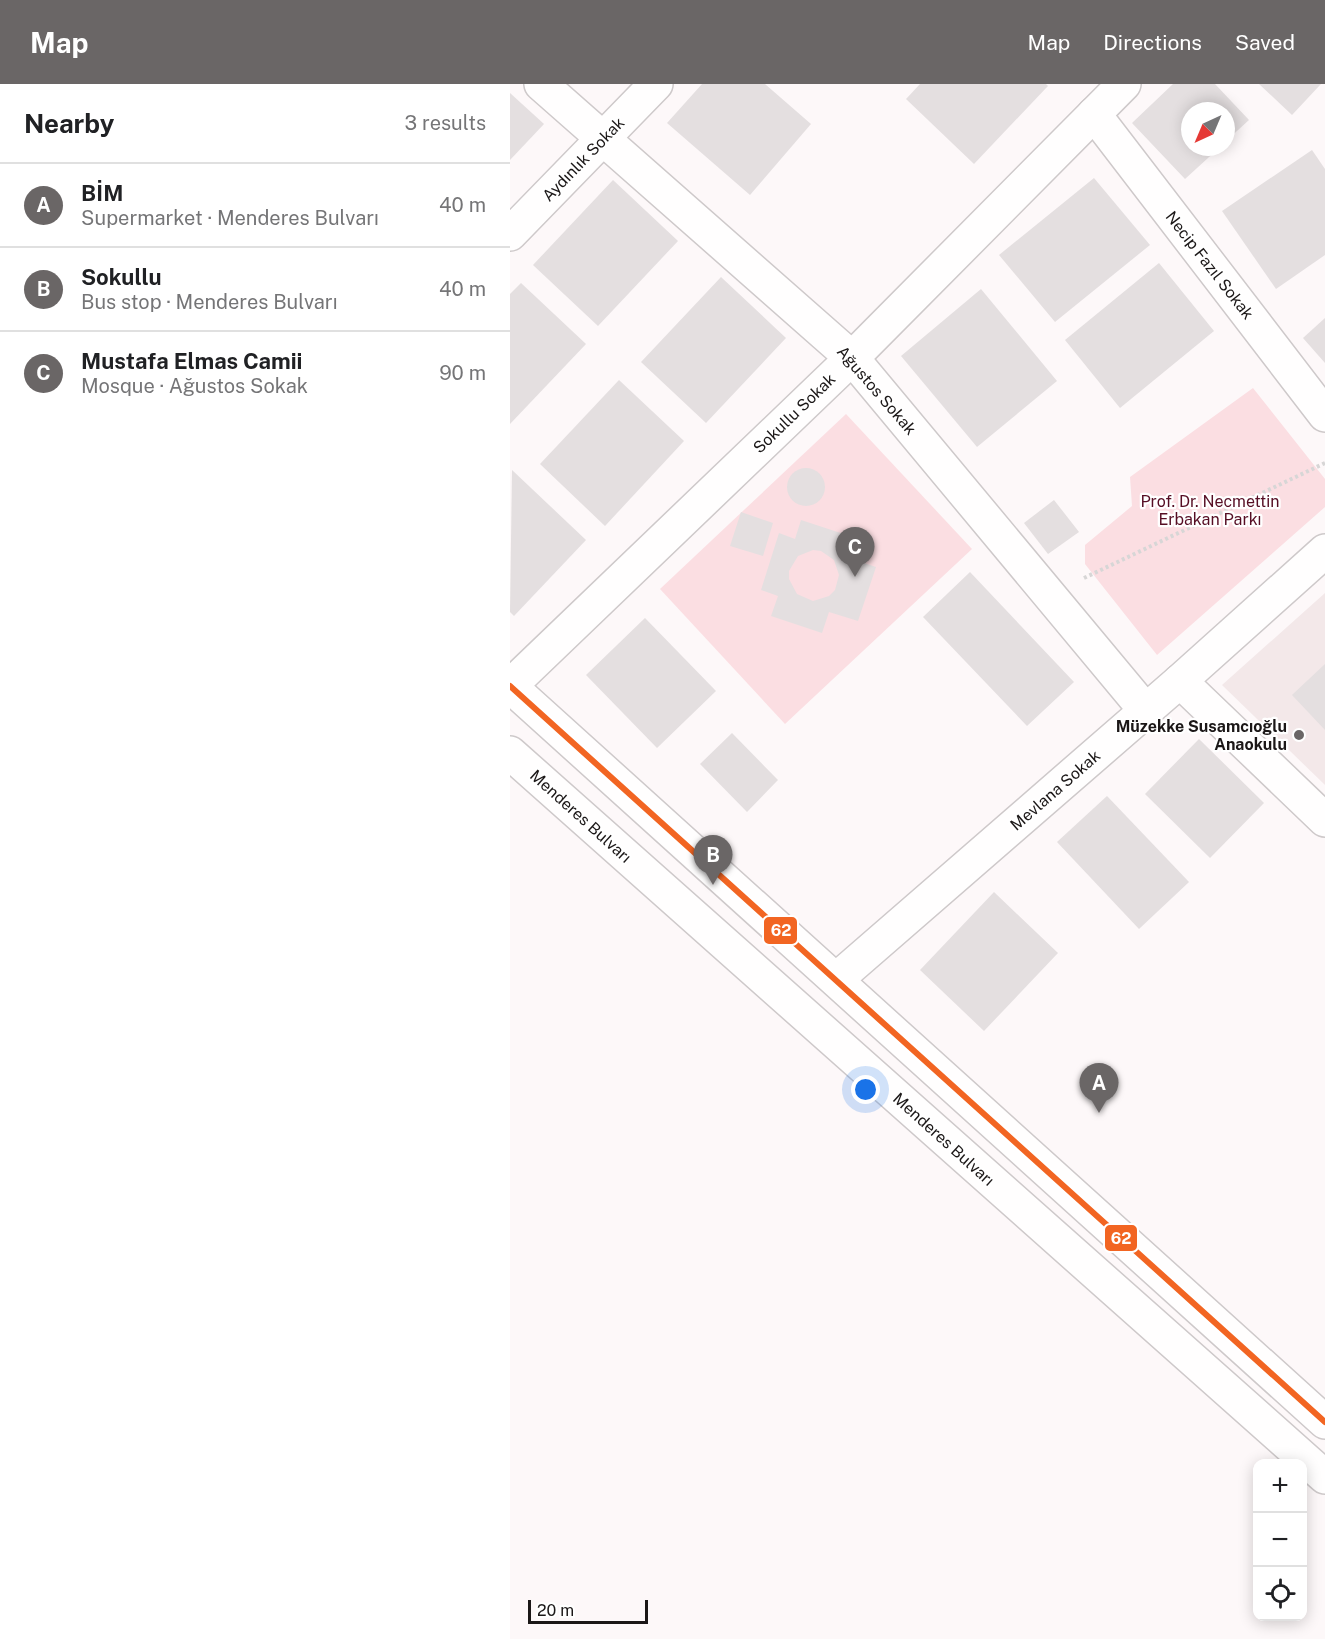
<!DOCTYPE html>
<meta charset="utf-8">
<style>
body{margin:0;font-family:"Public Sans",sans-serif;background:#f6f6f6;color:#202124}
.controls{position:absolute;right:18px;bottom:18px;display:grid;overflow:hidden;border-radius:12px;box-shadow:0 3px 15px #0003}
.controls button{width:54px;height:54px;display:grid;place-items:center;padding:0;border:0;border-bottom:2px solid #e0e0e0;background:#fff;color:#202124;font:30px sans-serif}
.compass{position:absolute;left:671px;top:18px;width:54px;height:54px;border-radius:50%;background:#fff;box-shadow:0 3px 15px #0003;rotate:224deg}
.scale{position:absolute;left:18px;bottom:15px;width:120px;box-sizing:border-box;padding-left:6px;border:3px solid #1b1717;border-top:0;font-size:16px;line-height:21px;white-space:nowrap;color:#1b1717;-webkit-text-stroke:4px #fff;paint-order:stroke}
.you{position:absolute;left:356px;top:1006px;width:21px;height:21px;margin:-15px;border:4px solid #fff;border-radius:50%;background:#1a73e8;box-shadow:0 0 0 9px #1a73e833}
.badge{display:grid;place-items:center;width:39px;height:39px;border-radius:50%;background:#6a6666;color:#fff;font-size:20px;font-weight:700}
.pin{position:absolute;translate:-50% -50px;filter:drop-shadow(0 2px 3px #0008)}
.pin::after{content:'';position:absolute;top:32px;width:21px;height:18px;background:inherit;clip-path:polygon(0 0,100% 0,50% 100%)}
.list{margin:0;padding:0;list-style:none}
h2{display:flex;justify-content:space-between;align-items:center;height:78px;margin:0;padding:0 24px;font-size:26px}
h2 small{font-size:20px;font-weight:400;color:#757577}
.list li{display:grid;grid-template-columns:39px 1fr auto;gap:18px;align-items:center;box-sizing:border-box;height:84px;padding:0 24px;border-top:2px solid #e0e0e0}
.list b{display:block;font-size:22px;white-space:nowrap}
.list p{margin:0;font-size:20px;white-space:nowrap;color:#757577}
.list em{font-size:20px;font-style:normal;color:#757577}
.icon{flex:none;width:33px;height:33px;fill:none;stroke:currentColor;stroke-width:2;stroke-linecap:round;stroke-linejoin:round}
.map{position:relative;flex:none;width:815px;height:1555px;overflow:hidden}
header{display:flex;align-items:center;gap:36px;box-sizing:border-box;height:84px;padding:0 30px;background:#6a6666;color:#fff}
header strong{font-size:28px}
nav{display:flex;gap:33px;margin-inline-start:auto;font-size:21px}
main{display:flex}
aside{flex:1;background:#fff}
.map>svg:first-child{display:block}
.built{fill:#f3e8e9}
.green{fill:#fbdee2}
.building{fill:#e4dfe0;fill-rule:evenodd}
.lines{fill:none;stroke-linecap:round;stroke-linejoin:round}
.street-casing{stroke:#cec9ca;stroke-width:36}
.secondary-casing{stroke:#cec9ca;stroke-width:36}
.path{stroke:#d7d6d6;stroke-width:4;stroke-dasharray:3 3;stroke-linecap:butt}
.street{stroke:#fffefe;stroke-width:33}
.secondary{stroke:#fffefe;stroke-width:33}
.bus-1-casing{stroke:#fff;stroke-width:10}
.bus-1{stroke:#f26522;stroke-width:6}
.poi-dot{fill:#6a6666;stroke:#fff;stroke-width:2}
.labels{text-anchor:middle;stroke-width:4.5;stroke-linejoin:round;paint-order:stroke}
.street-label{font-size:16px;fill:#1b1717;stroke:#fff}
.park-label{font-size:16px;fill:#560e24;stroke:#fff}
.poi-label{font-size:16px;font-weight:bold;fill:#1b1717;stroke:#fff;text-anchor:end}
.line-badge{stroke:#fff;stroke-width:2}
.badge-label{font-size:16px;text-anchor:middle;font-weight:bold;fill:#fff}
</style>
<header>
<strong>Map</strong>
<nav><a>Map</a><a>Directions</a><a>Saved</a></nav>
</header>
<main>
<aside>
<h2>Nearby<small>3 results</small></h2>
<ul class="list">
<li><span class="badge">A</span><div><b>BİM</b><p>Supermarket · Menderes Bulvarı</p></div><em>40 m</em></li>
<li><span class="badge">B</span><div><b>Sokullu</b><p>Bus stop · Menderes Bulvarı</p></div><em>40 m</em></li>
<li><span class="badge">C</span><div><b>Mustafa Elmas Camii</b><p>Mosque · Ağustos Sokak</p></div><em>90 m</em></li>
</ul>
</aside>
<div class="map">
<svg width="815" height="1555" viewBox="0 0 815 1555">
<rect width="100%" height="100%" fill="#fdf8f9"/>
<polygon class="built" points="815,509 815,701 712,601"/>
<g class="green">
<polygon points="743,304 815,395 815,423 647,571 575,480 575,461 622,422 620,393"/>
<polygon points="336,330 462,465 275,640 150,505"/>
</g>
<g class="building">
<polygon points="192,0 255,0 301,40 240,111 157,39"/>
<polygon points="410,0 536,0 538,2 464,80 396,15"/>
<polygon points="663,0 705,0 739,36 716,57 716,27 680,27 680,63 710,63 675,95 622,39"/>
<polygon points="749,0 811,0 782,31"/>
<polygon points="0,9 34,40 0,76"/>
<polygon points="802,66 815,85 815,171 766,205 712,127"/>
<polygon points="584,94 640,161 545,238 489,171"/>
<polygon points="103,96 168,157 88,242 23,181"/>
<polygon points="649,179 704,247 610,324 555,256"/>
<polygon points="211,193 276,254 196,339 131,278"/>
<polygon points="11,199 76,260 0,340 0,210"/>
<polygon points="471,205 547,297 467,363 391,272"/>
<polygon points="815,234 815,279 793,254"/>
<polygon points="109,296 174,357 95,442 30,380"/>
<circle cx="296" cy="403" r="19"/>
<polygon points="2,386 76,456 4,532 0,528"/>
<polygon points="544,416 569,448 538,470 514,439"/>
<polygon points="231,428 263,439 253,472 220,462"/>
<path d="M 291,436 L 352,456 L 345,476 L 366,483 L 348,537 L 319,528 L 312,549 L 261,532 L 268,512 L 251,506 L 269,449 L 285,455 ZM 303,466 L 311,467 L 324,476 L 329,491 L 325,506 L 319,512 L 303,517 L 287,510 L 279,495 L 279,487 L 288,472 Z"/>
<polygon points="460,488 564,598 517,642 413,533"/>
<polygon points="135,534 206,607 147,664 76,591"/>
<polygon points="815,580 815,646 782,611"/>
<polygon points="222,649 268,696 237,728 190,680"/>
<polygon points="689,655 754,719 700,774 635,710"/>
<polygon points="597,712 679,798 629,845 547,758"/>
<polygon points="484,808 548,869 474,947 410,886"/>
</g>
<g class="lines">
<defs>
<g id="street">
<polyline points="31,0 342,274 636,627"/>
<polyline points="584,30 815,331"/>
<polyline points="0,150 146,0"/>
<polyline points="670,597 815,736"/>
<polyline points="0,602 342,274 614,0"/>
<polyline points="327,895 670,597 815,467"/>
</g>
<g id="secondary">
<polyline points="0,602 815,1338"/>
<polyline points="0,669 815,1393"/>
</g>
</defs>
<use href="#street" class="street-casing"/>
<use href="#secondary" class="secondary-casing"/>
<polyline class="path" points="574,494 815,379"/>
<use href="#street" class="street"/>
<use href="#secondary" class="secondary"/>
<defs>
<polyline id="bus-1" points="0,602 815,1338"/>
</defs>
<use href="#bus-1" class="bus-1-casing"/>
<use href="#bus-1" class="bus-1"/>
</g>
<circle class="poi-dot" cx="789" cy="651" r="6"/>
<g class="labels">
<g class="street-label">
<text transform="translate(73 75) rotate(-46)" y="6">Aydınlık Sokak</text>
<text transform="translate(700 181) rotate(52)" y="6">Necip Fazıl Sokak</text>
<text transform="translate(367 306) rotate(49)" y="6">Ağustos Sokak</text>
<text transform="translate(284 329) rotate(-44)" y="6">Sokullu Sokak</text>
<text transform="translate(545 706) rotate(-41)" y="6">Mevlana Sokak</text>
<text transform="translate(71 732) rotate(42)" y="6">Menderes Bulvarı</text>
<text transform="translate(434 1055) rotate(42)" y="6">Menderes Bulvarı</text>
</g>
<g class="park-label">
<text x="700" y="423">Prof. Dr. Necmettin<tspan x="700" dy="18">Erbakan Parkı</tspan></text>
</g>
<g class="poi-label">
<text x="777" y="648">Müzekke Susamcıoğlu<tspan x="777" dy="18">Anaokulu</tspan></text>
</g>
</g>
<g class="line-badge">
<rect x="253" y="832" width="35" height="29" rx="6" fill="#f26522"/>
<rect x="594" y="1140" width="34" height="28" rx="6" fill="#f26522"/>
</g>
<g class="badge-label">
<text x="271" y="852">62</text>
<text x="611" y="1160">62</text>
</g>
</svg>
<div class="controls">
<button>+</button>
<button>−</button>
<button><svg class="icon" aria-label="locate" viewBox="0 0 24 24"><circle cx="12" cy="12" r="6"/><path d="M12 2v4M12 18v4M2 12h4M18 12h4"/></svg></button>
</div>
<svg class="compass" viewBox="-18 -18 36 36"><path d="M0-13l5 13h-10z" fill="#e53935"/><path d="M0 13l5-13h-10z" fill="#757577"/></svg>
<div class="scale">20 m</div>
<div class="you"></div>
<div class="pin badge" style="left:589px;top:1029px">A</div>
<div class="pin badge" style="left:203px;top:801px">B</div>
<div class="pin badge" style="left:345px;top:493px">C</div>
</div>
</main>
